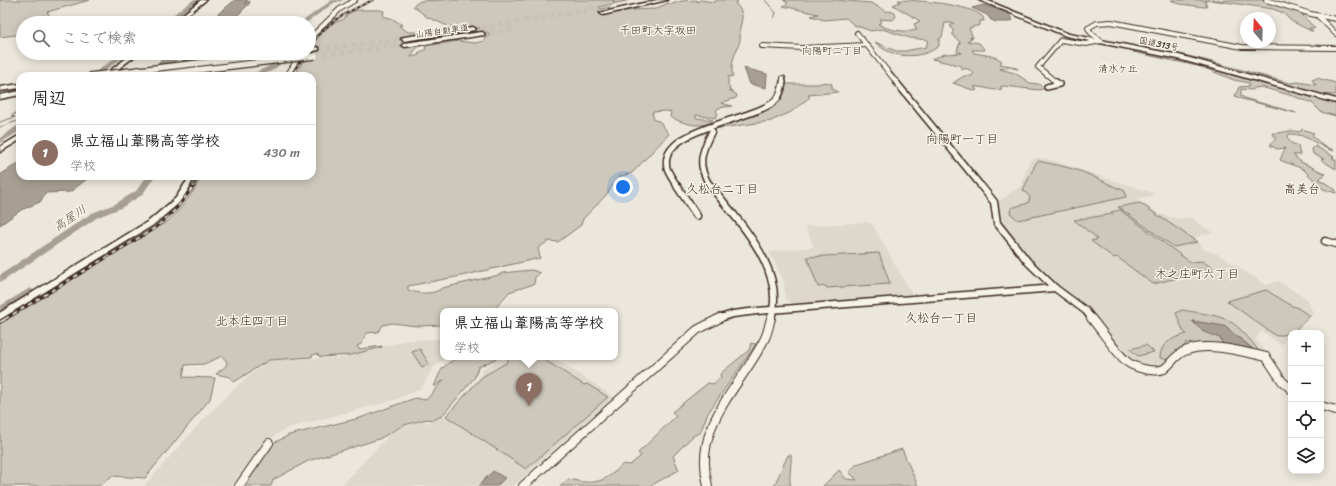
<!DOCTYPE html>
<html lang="ja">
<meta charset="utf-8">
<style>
body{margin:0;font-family:Sriracha,"Klee One",sans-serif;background:#f2f2f2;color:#222}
.controls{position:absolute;right:12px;bottom:12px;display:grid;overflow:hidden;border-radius:8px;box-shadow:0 2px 10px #0003}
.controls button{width:36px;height:36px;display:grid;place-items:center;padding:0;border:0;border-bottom:1px solid #e0e0e0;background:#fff;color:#222;font:20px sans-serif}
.compass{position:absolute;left:1240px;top:12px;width:36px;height:36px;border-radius:50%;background:#fff;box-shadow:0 2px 10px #0003;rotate:341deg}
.you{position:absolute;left:623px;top:187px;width:14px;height:14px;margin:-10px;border:3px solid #fff;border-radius:50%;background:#1a73e8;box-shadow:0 0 0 6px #1a73e833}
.badge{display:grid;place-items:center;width:26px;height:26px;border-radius:50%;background:#ea580c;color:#fff;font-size:13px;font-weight:700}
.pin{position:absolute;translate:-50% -33px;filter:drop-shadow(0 1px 2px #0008)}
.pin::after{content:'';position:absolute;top:21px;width:14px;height:12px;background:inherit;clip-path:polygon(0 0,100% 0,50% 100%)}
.popup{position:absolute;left:440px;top:308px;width:178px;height:52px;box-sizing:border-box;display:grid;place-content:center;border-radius:8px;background:#fff;filter:drop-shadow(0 1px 3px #0005);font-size:13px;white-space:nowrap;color:#767676}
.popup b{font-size:15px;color:#222}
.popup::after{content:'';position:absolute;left:50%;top:100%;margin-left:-8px;border:8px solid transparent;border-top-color:#fff}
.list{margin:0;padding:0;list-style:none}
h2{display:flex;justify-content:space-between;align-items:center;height:52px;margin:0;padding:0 16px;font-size:17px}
h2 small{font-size:13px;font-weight:400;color:#767676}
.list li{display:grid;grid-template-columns:26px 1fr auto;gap:12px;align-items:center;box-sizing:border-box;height:56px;padding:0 16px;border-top:1px solid #e0e0e0}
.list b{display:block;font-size:15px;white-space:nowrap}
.list p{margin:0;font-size:13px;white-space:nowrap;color:#767676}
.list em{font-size:13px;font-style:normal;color:#767676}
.icon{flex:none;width:22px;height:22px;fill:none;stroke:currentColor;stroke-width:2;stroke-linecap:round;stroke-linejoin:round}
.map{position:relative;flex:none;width:1336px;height:486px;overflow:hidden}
.search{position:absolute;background:#fff;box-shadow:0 2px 10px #0003;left:16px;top:16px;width:300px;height:44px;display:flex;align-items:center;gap:10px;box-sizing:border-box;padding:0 14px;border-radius:22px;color:#767676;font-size:15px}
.panel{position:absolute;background:#fff;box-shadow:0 2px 10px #0003;left:16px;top:72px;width:300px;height:108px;border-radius:12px}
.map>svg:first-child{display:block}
.built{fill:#ddd7cc}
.green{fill:#cec8bc;stroke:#84796d}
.water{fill:#a89f93;stroke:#7c7064}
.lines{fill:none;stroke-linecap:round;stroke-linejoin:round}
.stream{stroke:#7c7064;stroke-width:1}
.river{fill:#a89f93;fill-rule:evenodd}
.highway-tunnel{stroke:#c9c1b6;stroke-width:5.5;stroke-dasharray:5.5 3;stroke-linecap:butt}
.minor-far3-casing{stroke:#3b2a1e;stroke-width:6}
.minor-far2-casing{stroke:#3b2a1e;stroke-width:8}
.minor-far1-casing{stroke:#3b2a1e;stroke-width:9}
.minor-casing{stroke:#3b2a1e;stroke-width:10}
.major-casing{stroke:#3b2a1e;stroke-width:3}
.highway-casing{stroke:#3b2a1e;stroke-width:3}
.minor-far3{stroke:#f7f3e8;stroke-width:4}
.minor-far2{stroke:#f7f3e8;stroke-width:5}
.minor-far1{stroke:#f7f3e8;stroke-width:6}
.minor{stroke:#f7f3e8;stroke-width:8}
.major{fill:#f7f3e8;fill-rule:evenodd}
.highway{fill:#f7f3e8;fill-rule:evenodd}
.rail-far2-casing{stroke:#3b2a1e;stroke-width:2}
.rail-far1-casing{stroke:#3b2a1e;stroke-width:3}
.rail-casing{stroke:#3b2a1e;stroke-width:3.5}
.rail-far2{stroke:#f7f3e8;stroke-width:1;stroke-dasharray:3;stroke-linecap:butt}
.rail-far1{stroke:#f7f3e8;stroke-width:1.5;stroke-dasharray:4.5;stroke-linecap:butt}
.rail{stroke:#f7f3e8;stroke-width:2;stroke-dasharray:6;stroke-linecap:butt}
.highway-bridge-casing{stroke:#3b2a1e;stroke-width:8;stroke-linecap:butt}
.highway-bridge{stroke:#f7f3e8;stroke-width:5.5}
.labels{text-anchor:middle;stroke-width:3;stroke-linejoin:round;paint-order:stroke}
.far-street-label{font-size:9px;fill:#3b2a1e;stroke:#f7f3e8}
.far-neighbourhood-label{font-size:10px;fill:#3b2a1e;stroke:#f7f3e8}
.far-quarter-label{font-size:11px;fill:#3b2a1e;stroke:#f7f3e8}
.neighbourhood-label{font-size:12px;fill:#3b2a1e;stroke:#f7f3e8}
.water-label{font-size:12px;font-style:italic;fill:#615347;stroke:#f7f3e8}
</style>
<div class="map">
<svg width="1336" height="486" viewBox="0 0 1336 486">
<rect width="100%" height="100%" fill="#ece7dc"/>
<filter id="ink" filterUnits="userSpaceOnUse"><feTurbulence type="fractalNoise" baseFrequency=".025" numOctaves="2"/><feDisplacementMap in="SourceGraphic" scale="8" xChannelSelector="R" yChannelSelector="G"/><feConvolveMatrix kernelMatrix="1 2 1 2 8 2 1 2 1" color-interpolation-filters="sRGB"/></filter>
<g filter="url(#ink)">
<g class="built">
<polygon points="1036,158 1047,159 1150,192 1154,195 1136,199 1159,214 1178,219 1190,217 1213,233 1195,237 1204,250 1218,254 1266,285 1278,281 1308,300 1313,314 1293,333 1291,333 1281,345 1262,331 1256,339 1265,352 1259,350 1254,352 1212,345 1170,356 1162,366 1156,368 1140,366 1124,356 1084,306 1051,283 1034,266 998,220 999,201 1020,187 1030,161"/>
<polygon points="868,222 872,224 912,294 910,296 795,305 785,299 784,281 769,252 814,247 805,226"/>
<polygon points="443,339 443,357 447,357 433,368 422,387 418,390 395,400 287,428 262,444 232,486 144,486 198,425 236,387 269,360 338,358 408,340"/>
<polygon points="502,357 552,357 614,397 513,486 341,486 389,435 407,425 425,421 428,423 446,415 481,375 482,369"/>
</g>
<g class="green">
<polygon points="0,0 90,0 47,12 54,21 51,23 23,23 23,34 0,37"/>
<path d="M 445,0 L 614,0 L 613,2 L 615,0 L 630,0 L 599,7 L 600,9 L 610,7 L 609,10 L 598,12 L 601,15 L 631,10 L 655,9 L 668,3 L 672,4 L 682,1 L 696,0 L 698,2 L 700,0 L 715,2 L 717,0 L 737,0 L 738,1 L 735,3 C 744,12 743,17 740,27 C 739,31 741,35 740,40 C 737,53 729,61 733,76 L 728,77 L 728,86 L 730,87 L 729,90 L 737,95 L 736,98 L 721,103 L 732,106 L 718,108 L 716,111 L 718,114 L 715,118 L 696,115 L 696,118 L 713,120 C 701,130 683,123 670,117 L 671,112 L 665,111 L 652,112 L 654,120 L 659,121 L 669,134 L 632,173 L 618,177 L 607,194 L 583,219 L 581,225 L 558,242 L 549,241 L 538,248 L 540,258 L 461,276 L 408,286 L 408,290 C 418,294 434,295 442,288 L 499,275 L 502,273 L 532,270 L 540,273 L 535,277 L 534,284 L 509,292 L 493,311 L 443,311 L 443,325 L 417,326 L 392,323 L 383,325 L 378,332 L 367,333 L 361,344 L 357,346 L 359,349 L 382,346 L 382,347 L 351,355 L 320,357 L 317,354 L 312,355 L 312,357 L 269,360 L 234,382 L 230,377 L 216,374 L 226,366 L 227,362 L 222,356 L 204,364 L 185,365 L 183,377 L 215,378 L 210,399 L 145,478 L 112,476 L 99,486 L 0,486 L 0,324 L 168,221 C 183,207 193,193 202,176 L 312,176 L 312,76 L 294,76 L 309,51 L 319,50 L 318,47 L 310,49 C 319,34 326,23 343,20 C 350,9 356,10 368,10 C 374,10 378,9 384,11 L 383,17 C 390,16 396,21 402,25 L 399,26 L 408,32 L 424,32 L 451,28 L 446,31 L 400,38 L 404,43 L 399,46 L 421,45 L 414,51 L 411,57 L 419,55 L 418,53 L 426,49 L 425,46 L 458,41 L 475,43 L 484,41 L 484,39 L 489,36 L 489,33 L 486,31 L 471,33 L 470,31 L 480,28 L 450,27 L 427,17 L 413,6 L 420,1 Z"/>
<path d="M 783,0 L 835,0 L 871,3 L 886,11 L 894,12 L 896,16 L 893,20 L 880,19 L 882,22 L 878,24 C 888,30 905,33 917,30 L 914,24 L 920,21 L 893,5 L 900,2 L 898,0 C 916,0 971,4 983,17 L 984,21 L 980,21 L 980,25 L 969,28 L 973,38 L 970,37 L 971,39 L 967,41 L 979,43 L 985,50 L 972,50 L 974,53 C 984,55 994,55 1002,61 L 1000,64 L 1011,66 L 1018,69 L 1008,67 L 1000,69 L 1015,73 L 1030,83 L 1038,84 L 1045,88 L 1039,90 L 1004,86 L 1000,87 L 1002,89 C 992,92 984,86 974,87 L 977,90 L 975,91 L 953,83 L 964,76 L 972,76 L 974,73 L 968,69 L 960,68 L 962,66 L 932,59 L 945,54 L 962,53 L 957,51 L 960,42 L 953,36 L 953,30 L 950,26 L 954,23 L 945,23 L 942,37 L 939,39 L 939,46 C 921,60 891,59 875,42 L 896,51 L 905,51 L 926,47 L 928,40 L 910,38 L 882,29 L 871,31 L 854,25 L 846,18 L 824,20 L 811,16 L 818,14 L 783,6 L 788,3 Z"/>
<polygon points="1171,0 1210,0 1205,1 1207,7 1204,7 1180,4"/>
<polygon points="1211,0 1263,0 1310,16 1302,15 1315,28 1309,28 1313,31 1311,31 1291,21 1283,13 1273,9"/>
<path d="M 1143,48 C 1193,54 1242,71 1290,83 L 1298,82 L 1316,85 L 1312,80 L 1317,78 L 1336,83 L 1336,95 L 1317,94 Z"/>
<polygon points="1142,51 1164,55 1336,104 1336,116 1321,112 1312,103 1293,96 1261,87 1255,88 1252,90 1241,89 1241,96 1247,99 1296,113 1242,99 1235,96 1239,87 1249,86 1249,83 1234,80 1202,67 1133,52"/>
<path d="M 825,82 L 832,84 L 832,88 L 838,92 L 808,95 L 810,97 L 791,112 L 771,121 L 707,130 L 773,106 C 780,101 786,93 786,84 L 818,84 Z"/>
<path d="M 1302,129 L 1314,133 L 1312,135 L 1323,146 L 1334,150 L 1333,151 C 1317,146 1306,133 1289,134 L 1287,137 L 1291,143 L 1298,146 L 1300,155 L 1293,155 L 1301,162 L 1326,174 L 1319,179 L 1336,190 L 1336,193 L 1323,189 L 1303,169 L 1280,160 L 1285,148 L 1277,149 L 1270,145 L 1276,138 L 1272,133 C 1282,134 1289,129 1300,132 Z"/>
<polygon points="1315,146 1334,157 1332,158 1336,160 1336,169 1321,160 1324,159 1313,154 1312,149"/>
<path d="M 1039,161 C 1055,165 1069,167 1085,173 C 1098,178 1111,186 1125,191 L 1126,197 L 1018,220 L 1010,213 L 1011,208 L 1028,203 L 1030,197 L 1023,190 L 1036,163 Z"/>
<polygon points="1140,203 1197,242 1174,247 1118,207"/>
<polygon points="1120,210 1190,262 1202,261 1214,269 1153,284 1117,257 1114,258 1091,241 1098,239 1074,220 1113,214 1111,212"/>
<polygon points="879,253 890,284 827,288 826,286 818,287 807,257"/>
<polygon points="1266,290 1292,306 1296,307 1310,316 1292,333 1276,336 1227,301"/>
<path d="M 1182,310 C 1224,317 1232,315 1258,350 L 1254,352 L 1252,348 L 1224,326 L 1192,321 L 1204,332 L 1220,338 L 1223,345 L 1194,345 L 1187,342 L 1182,349 L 1169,360 L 1160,358 C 1160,342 1175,337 1187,334 L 1183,331 L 1176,313 Z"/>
<path d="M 751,343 L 756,344 L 708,413 L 700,433 L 693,436 L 673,456 L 679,470 L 650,486 L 560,486 L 569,479 C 595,486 605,482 623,464 L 630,465 L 641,456 L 638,453 L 676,416 L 672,412 L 708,383 L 713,384 L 721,377 L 720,374 L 749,350 Z"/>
<polygon points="1146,345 1154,352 1138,356 1130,349"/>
<polygon points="420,349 429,364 422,367 412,352"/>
<path d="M 464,357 L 500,357 L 478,367 L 475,377 L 442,416 L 433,420 L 427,419 L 404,425 L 379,439 L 308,461 L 273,480 L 271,486 L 241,486 L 270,445 L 289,435 L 360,418 L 415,398 L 426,400 L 444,380 L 434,387 C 441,368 444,362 464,357 Z"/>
<polygon points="510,357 540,357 584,385 587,384 608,397 526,469 446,416 482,377 506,363"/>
<polygon points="902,449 918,486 823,486 839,470 846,479 857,480 849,472 857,464"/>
<path d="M 788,455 L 791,455 C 792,464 788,479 791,486 L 774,486 Z"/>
</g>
<g class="water">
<path d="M 235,0 L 248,0 L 244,4 L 250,1 L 249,4 C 232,21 232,23 207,23 Z"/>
<polygon points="984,5 1008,13 1013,20 1008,22 996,22 991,20 987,15 972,8"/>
<path d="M 171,53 L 204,53 L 198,60 L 196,66 L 186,76 L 174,76 L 177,68 L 186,57 C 170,57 172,71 161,75 C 156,78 148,76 142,76 Z"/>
<polygon points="221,53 236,53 211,76 198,76 214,58"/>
<polygon points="744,68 767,74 766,88 750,84"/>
<polygon points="20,162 20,176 91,176 70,192 46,193 40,202 21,210 0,225 0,191 1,190 0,190 0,175"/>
<polygon points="1192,321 1224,326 1255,351 1223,345 1220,338 1202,331"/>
<polygon points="493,471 505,478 497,486 478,486"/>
</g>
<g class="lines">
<g class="stream">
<polyline points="765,0 776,13 774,18"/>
<polyline points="330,3 342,0"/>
<polyline points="0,122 15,117 11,116 20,111"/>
<polyline points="0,127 20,120"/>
</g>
<g class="river">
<polygon points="193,0 199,0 168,23 162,23"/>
<polygon points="332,0 338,0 306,23 300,23"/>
<polygon points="122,53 129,53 101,73 97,73 97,71"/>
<path d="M 281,53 L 287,53 C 282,68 266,76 251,76 C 261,67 276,68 281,53 Z"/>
<polygon points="17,126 20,126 20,131 0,143 0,138"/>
<polygon points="147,176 155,176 142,195 121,208 98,217 3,281 0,282 0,275 92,213 115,204 136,191"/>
<polygon points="30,288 35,291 33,293 0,314 0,306"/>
</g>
<g class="highway-tunnel">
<polyline points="473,29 599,8"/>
<polyline points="482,34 515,29"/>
<polyline points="317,49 404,39"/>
<polyline points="315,56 405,45"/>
</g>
<defs>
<g id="minor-far3">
<polyline points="1266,0 1311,14 1336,19"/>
<polyline points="1318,16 1336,34"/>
<polyline points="857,33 897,83"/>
<polyline points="309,39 340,9 355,0"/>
<polyline points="762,46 802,48 867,45"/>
<polyline points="287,76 301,53"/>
<polyline points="783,83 783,78"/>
<polyline points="1057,83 1038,67 1061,40 1086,44 1101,41 1091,33 1088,28 1097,23 1111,22 1242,47 1336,48"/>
</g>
<g id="minor-far2">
<polyline points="896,82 982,187"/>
<polyline points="1047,87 1059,84 1056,82"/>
<polyline points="186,187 193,176"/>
<path d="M 678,187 C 674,181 669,174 667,168 C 657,127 758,121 777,99 C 781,94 782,88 783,82"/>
<path d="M 711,187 C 696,166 701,152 712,131"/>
</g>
<g id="minor-far1">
<polyline points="677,186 697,216"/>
<path d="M 711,186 C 738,222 787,269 771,319"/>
<polyline points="981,186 994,202 997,223 1028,262 1055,288 1086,311 1092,319"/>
<polyline points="1325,241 1336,244"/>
<polyline points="0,316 151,223 178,200 187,186"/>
<polyline points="717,319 733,314 757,311 1055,288"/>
</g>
<g id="minor">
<path d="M 1091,318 C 1102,331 1114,350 1126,361 C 1134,368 1154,373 1164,369 C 1171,364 1176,354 1185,351 C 1207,341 1244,352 1266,357 L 1282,381 L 1291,389"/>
<polyline points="1321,406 1336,410"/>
<polyline points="239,486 269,443"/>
<polyline points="523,486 697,330 720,318"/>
<path d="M 708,486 C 692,424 740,389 765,338 C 768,332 769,325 771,318"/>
</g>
<g id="major">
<polygon points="201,0 206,0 177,23 172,23"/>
<polygon points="133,53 139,53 109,76 103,76"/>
<polygon points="20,135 20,140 0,152 0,147"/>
</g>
<g id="highway">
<polygon points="657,0 667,0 603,15 600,13"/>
<polygon points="979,0 986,0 1069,34 1179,55 1336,99 1336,103 1178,59 1066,36"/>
<polygon points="473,27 476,29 475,30 404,41 401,39 404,37"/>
<polygon points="482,32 485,34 484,35 405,47 402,45 405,43"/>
<polygon points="317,47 319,48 319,50 309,52 309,48"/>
<polygon points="20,84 20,88 0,91 0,87"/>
<polygon points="20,91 20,95 0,99 0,95"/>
</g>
</defs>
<use href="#minor-far3" class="minor-far3-casing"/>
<use href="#minor-far2" class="minor-far2-casing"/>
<use href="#minor-far1" class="minor-far1-casing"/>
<use href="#minor" class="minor-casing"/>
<use href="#major" class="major-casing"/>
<use href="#highway" class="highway-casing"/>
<use href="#minor-far3" class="minor-far3"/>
<use href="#minor-far2" class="minor-far2"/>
<use href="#minor-far1" class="minor-far1"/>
<use href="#minor" class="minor"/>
<use href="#major" class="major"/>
<use href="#highway" class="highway"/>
<defs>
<g id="rail-far2">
<path d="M 309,48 C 327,21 345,13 373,0"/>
<polyline points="291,76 306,53"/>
<polyline points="193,187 200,176"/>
</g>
<polyline id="rail-far1" points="5,319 155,228 175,210 194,186"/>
<polyline id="rail" points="0,322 7,318"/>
</defs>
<use href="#rail-far2" class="rail-far2-casing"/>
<use href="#rail-far1" class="rail-far1-casing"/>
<use href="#rail" class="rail-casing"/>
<use href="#rail-far2" class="rail-far2"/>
<use href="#rail-far1" class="rail-far1"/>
<use href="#rail" class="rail"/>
<defs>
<g id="highway-bridge">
<polyline points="89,76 283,53"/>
<polyline points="146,76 315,56"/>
</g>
</defs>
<use href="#highway-bridge" class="highway-bridge-casing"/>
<use href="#highway-bridge" class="highway-bridge"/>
</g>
</g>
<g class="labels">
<g class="far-street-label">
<text transform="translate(442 31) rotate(-8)" y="3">山陽自動車道</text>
<text transform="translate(1159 44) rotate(11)" y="3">国道313号</text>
</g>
<g class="far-neighbourhood-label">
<text x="832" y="54">向陽町二丁目</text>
<text x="1118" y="72">清水ケ丘</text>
</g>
<g class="far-quarter-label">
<text x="658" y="34">千田町大字坂田</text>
</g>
<g class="neighbourhood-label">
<text x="962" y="143">向陽町一丁目</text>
<text x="722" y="193">久松台二丁目</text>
<text x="1302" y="193">高美台</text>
<text x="1197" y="278">木之庄町六丁目</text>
<text x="941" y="322">久松台一丁目</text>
<text x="252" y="325">北本庄四丁目</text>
</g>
<g class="water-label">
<text transform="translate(70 218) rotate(-34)" y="4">高屋川</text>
</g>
</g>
</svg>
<div class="controls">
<button>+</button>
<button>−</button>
<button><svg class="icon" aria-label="locate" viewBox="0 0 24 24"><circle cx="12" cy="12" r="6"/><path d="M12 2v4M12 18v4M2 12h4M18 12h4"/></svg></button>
<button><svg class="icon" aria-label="layers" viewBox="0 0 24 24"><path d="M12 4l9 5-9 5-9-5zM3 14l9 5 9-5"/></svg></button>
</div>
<svg class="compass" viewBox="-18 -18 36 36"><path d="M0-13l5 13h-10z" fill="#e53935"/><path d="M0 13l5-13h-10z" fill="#767676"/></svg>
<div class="you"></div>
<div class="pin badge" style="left:529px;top:406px;background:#8d6e63">1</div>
<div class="popup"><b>県立福山葦陽高等学校</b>学校</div>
<div class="search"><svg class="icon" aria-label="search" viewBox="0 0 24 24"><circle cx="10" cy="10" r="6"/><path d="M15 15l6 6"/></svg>ここで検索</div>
<section class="panel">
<h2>周辺<small></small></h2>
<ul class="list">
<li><span class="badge" style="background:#8d6e63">1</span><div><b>県立福山葦陽高等学校</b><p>学校</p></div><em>430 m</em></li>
</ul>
</section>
</div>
